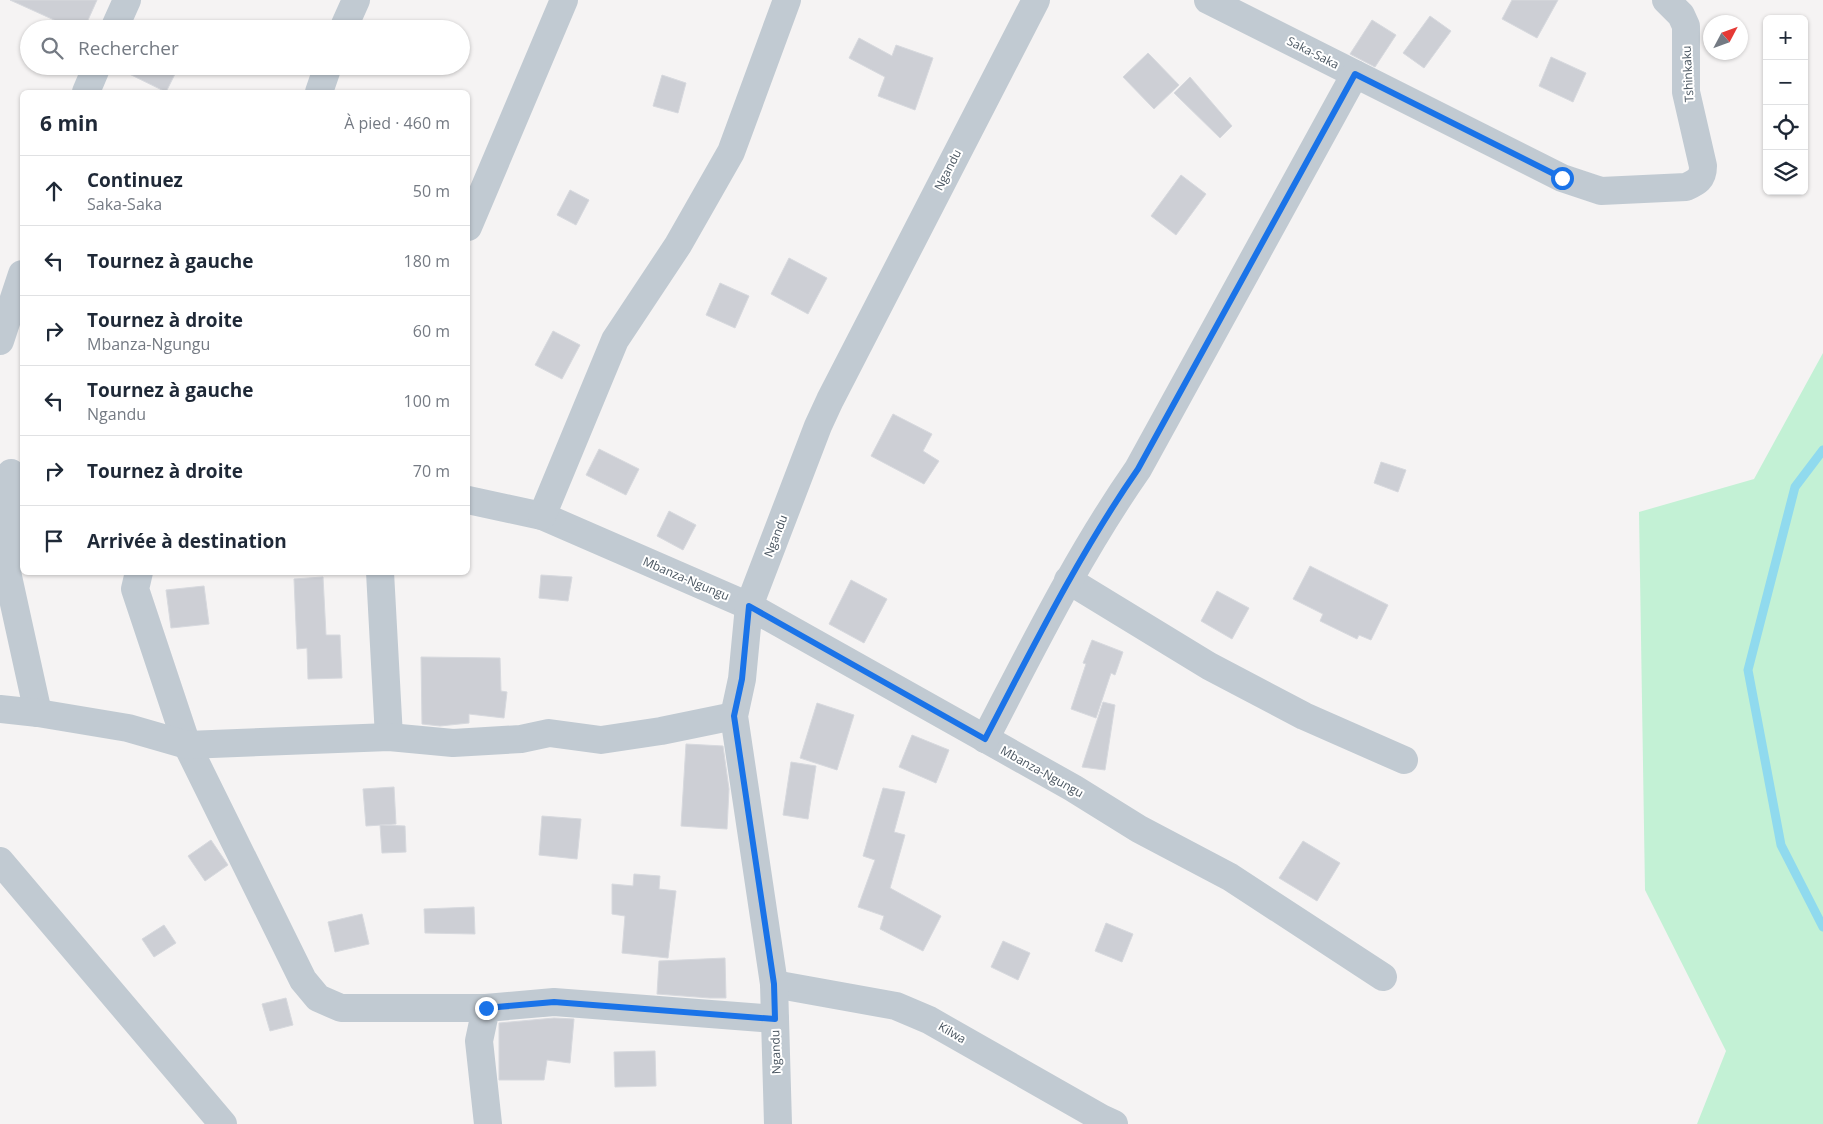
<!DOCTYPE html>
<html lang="fr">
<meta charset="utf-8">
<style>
body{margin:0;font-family:"Open Sans",sans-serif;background:#f2f2f3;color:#1f2937}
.controls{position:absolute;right:15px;top:15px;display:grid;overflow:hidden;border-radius:8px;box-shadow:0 1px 4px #0004}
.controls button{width:45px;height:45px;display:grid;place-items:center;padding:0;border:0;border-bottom:1px solid #e0e1e3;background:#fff;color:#1f2937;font:25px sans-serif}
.compass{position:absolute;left:1703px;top:15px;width:45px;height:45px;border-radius:50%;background:#fff;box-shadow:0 1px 4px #0004;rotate:49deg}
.stop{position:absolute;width:15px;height:15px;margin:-11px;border:4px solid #1a73e8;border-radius:50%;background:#fff}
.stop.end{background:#1a73e8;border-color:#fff;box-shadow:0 1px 5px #0008}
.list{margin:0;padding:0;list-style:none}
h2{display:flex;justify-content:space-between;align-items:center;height:65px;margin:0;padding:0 20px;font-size:21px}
h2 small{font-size:16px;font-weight:400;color:#747a83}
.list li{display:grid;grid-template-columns:32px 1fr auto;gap:15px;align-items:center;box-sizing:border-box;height:70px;padding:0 20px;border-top:1px solid #e0e1e3}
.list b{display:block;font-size:19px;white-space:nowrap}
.list p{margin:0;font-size:16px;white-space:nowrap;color:#747a83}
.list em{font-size:16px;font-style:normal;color:#747a83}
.icon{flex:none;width:28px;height:28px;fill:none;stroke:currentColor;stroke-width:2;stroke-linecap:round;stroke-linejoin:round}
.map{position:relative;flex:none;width:1823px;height:1124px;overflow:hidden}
.search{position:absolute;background:#fff;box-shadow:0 1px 4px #0004;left:20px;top:20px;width:450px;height:55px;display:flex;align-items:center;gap:12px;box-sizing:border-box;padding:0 18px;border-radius:28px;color:#747a83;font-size:19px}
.panel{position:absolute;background:#fff;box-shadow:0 1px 4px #0004;left:20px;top:90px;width:450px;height:485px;border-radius:8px}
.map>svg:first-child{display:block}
.green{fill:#c3f1d5}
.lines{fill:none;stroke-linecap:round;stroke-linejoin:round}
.stream{stroke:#90daee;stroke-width:9}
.building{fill:#cdcfd5;stroke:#d7d9de}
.minor{stroke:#c1cad2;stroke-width:28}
.route{stroke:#1a73e8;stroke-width:6}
.labels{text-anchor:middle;stroke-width:4;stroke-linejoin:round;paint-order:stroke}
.street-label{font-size:12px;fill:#4a5661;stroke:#fff}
</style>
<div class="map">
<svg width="1823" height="1124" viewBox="0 0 1823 1124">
<rect width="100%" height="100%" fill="#f5f3f3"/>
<polygon class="green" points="1823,353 1823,1124 1697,1124 1726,1051 1645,890 1639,512 1754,479"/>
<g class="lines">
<polyline class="stream" points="1823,450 1795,487 1748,670 1781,845 1823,927"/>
</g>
<g class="building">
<polygon points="10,0 97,0 84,29 74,29"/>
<polygon points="1512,0 1558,0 1537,38 1502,19"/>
<polygon points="1430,16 1451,31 1424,68 1403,53"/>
<polygon points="1372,20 1396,35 1375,67 1350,54"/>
<polygon points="859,38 892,56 896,45 933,58 915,110 878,96 885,77 849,58"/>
<polygon points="1148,53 1179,85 1154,109 1123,77"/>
<polygon points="1551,57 1586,73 1573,102 1539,86"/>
<polygon points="113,66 179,66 166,92"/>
<polygon points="662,75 686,83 678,113 653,106"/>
<polygon points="1190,77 1232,126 1220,138 1174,93"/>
<polygon points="1181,175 1206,194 1176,235 1151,216"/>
<polygon points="570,190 589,200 576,225 557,215"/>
<polygon points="789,258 827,278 808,314 771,294"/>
<polygon points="720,283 749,296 735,328 706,315"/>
<polygon points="553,331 580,345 562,379 535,365"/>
<polygon points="893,414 932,434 923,451 939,461 924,484 871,456"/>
<polygon points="599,449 639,469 626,495 586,475"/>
<polygon points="1381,462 1406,470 1398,492 1374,483"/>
<polygon points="669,511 696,525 683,550 657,536"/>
<polygon points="1310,566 1388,605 1371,640 1359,635 1357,639 1320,621 1323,614 1293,599"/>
<polygon points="541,575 572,577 568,601 539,598"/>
<polygon points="323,577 326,635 340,635 342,678 308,679 307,648 297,649 294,579"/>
<polygon points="851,580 887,599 864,643 829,624"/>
<polygon points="204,586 209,624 171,628 166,590"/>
<polygon points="1217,591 1249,608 1232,639 1201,621"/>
<polygon points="1092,640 1123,652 1115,675 1111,673 1096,718 1071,709 1086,664 1083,663"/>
<polygon points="421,657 500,658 501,691 507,692 504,718 469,714 469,723 440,726 422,724"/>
<polygon points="1103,702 1115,705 1105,770 1082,767"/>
<polygon points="817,703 854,715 837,770 800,758"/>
<polygon points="912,735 949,750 936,783 899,767"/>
<polygon points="686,744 723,746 729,789 727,829 681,826"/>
<polygon points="791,762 816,766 808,819 783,815"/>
<polygon points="394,787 396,824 366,826 363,789"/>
<polygon points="883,788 905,792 894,832 905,835 890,888 941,916 923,951 880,929 884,916 858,907 875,860 863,856"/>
<polygon points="542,816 581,819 577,859 539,855"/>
<polygon points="380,825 405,826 406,852 382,853"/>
<polygon points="211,840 228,865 205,881 188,856"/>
<polygon points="1303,841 1340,863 1317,901 1279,878"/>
<polygon points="634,874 660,876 659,889 676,891 668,958 622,953 625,916 612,914 612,884 633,886"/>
<polygon points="474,907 475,934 425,933 424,909"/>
<polygon points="362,914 369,944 335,952 328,922"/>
<polygon points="1106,923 1133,934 1122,962 1095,951"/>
<polygon points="164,925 176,943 154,957 142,939"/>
<polygon points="1003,941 1030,953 1018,980 991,967"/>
<polygon points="725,958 726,998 710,998 657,994 659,961"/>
<polygon points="286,998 293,1025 270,1031 262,1004"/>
<polygon points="554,1018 574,1019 570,1063 547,1060 544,1080 499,1080 499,1023"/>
<polygon points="655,1051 656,1086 615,1087 614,1052"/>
</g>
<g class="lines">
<g class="minor">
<path d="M 1208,0 L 1562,178 L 1601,191 L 1686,187 C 1697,182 1703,179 1703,166 L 1686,92 L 1686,26 L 1681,15 L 1666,0"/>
<polyline points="114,29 127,0"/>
<polyline points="343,29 356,0"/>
<polyline points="86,92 97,66"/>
<polyline points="319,92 328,66"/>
<polyline points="468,227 564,0"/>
<polyline points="0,341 22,274"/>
<polyline points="11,473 7,572 38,713"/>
<polyline points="468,500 542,516 749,606 1073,788 1139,829 1230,877 1383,977"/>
<polyline points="542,516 615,340 678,245 731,152 787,0"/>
<polyline points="139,572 135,589 187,745 303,980 318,998 341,1008 486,1008"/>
<polyline points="380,572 389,737"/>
<polyline points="1068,580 1209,666 1304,716 1404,760"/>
<polyline points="0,709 38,713 128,728 187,745 389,737 453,743 521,739 549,733 601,740 661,731 734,716"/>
<path d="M 985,739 C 1033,647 1078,555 1138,469 L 1355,74"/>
<polyline points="0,861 223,1124"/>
<polyline points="774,984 896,1006 929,1020 1101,1118 1114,1124"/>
<polyline points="488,1124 479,1041 486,1008 554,1002 775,1019"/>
<polyline points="778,1124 774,984 734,716 742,679 749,606 818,426 830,400 1036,0"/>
</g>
</g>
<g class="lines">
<path class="route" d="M 486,1008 L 554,1002 L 775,1019 L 774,984 L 734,716 L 742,679 L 749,606 L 985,739 C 1033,647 1079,554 1138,469 L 1355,74 L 1562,178"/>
</g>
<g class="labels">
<g class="street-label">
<text transform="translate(1313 53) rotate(27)" y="4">Saka-Saka</text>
<text transform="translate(1688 74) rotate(-93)" y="4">Tshinkaku</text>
<text transform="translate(948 170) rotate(-63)" y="4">Ngandu</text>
<text transform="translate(776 536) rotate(-69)" y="4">Ngandu</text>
<text transform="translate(686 579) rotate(23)" y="4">Mbanza-Ngungu</text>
<text transform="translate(1042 772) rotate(29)" y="4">Mbanza-Ngungu</text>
<text transform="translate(952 1033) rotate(30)" y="4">Kilwa</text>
<text transform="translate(776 1052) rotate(-92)" y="4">Ngandu</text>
</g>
</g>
</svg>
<div class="controls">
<button>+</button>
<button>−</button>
<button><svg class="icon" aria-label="locate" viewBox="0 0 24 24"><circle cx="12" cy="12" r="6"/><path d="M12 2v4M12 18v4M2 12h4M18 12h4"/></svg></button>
<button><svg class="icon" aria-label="layers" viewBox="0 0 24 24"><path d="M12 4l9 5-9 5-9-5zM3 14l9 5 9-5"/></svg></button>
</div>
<svg class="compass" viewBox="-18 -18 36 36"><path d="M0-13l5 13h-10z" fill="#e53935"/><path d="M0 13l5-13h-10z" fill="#747a83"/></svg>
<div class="stop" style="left:1562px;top:178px"></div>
<div class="stop end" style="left:486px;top:1008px"></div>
<div class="search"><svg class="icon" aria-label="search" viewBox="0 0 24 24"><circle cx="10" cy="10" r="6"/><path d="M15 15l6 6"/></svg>Rechercher</div>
<section class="panel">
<h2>6 min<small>À pied · 460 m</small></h2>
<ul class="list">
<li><svg class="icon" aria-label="ahead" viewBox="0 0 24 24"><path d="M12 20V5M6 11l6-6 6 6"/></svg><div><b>Continuez</b><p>Saka-Saka</p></div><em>50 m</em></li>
<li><svg class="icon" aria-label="left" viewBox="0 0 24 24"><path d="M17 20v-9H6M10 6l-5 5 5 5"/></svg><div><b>Tournez à gauche</b></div><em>180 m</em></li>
<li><svg class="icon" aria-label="right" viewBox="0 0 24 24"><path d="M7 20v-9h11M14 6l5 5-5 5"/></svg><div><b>Tournez à droite</b><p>Mbanza-Ngungu</p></div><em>60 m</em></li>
<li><svg class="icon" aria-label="left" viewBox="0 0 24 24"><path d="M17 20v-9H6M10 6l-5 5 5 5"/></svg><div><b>Tournez à gauche</b><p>Ngandu</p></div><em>100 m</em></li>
<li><svg class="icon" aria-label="right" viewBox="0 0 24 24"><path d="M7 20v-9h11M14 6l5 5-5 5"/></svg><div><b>Tournez à droite</b></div><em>70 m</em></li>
<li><svg class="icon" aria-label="arrive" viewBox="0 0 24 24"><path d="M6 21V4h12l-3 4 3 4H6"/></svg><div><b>Arrivée à destination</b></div></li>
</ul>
</section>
</div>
